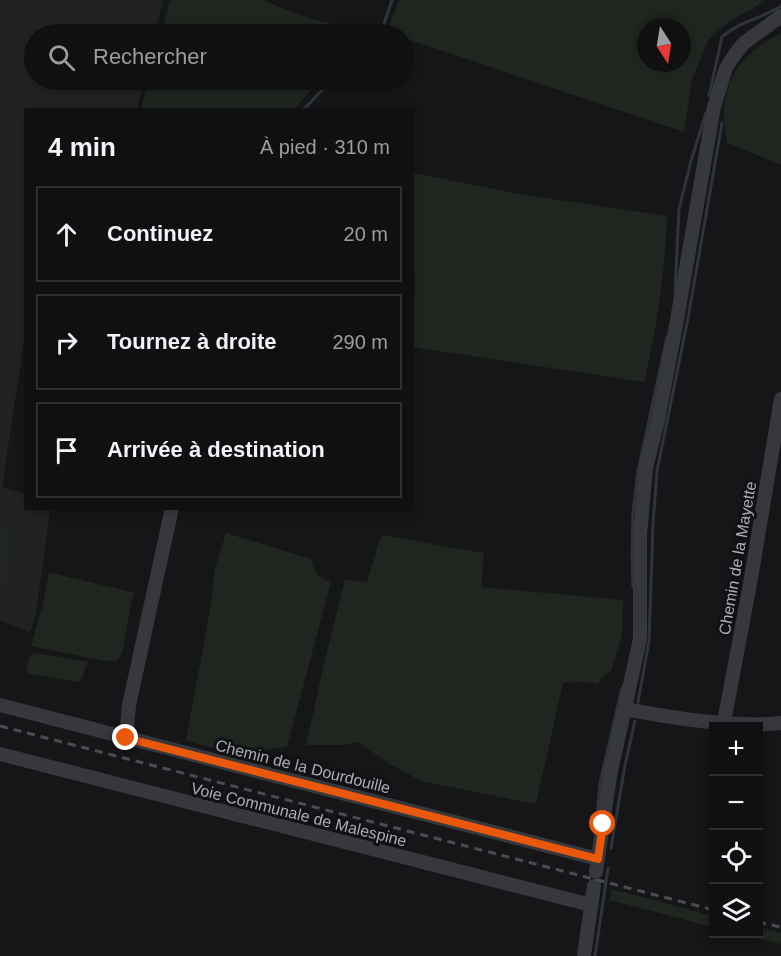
<!DOCTYPE html>
<html lang="fr">
<meta charset="utf-8">
<style>
body{margin:0;font-family:Arial,sans-serif;background:#19191b;color:#f1f3f6}
.controls{position:absolute;right:18px;bottom:18px;display:grid;overflow:hidden;border-radius:0px;box-shadow:0 3px 9px #0003}
.controls button{width:54px;height:54px;display:grid;place-items:center;padding:0;border:0;border-bottom:2px solid #303032;background:#101012;color:#f1f3f6;font:30px sans-serif}
.compass{position:absolute;left:637px;top:18px;width:54px;height:54px;border-radius:50%;background:#101012;box-shadow:0 3px 9px #0003;rotate:168deg}
.stop{position:absolute;width:18px;height:18px;margin:-14px;border:4px solid #ea580c;border-radius:50%;background:#fff}
.stop.end{background:#ea580c;border-color:#fff;box-shadow:0 2px 6px #0008}
.list{margin:0;padding:0;list-style:none}
h2{display:flex;justify-content:space-between;align-items:center;height:78px;margin:0;padding:0 24px;font-size:26px}
h2 small{font-size:20px;font-weight:400;color:#9c9d9f}
.list li{display:grid;grid-template-columns:39px 1fr auto;gap:18px;align-items:center;box-sizing:border-box;height:96px;margin:0 12px 12px;padding:0 12px;border:2px solid #303032;border-radius:0px}
.list b{display:block;font-size:22px;white-space:nowrap}
.list em{font-size:20px;font-style:normal;color:#9c9d9f}
.icon{flex:none;width:33px;height:33px;fill:none;stroke:currentColor;stroke-width:2;stroke-linecap:round;stroke-linejoin:round}
.map{position:relative;flex:none;width:781px;height:956px;overflow:hidden}
.search{position:absolute;background:#101012;box-shadow:0 3px 9px #0003;left:24px;top:24px;width:390px;height:66px;display:flex;align-items:center;gap:15px;box-sizing:border-box;padding:0 21px;border-radius:33px;color:#9c9d9f;font-size:22px}
.panel{position:absolute;background:#101012;box-shadow:0 3px 9px #0003;left:24px;top:108px;width:390px;height:402px;border-radius:0px}
.map>svg:first-child{display:block}
.built{fill:#222225}
.green{fill:#1e261f;fill-rule:evenodd}
.lines{fill:none;stroke-linecap:round;stroke-linejoin:round}
.stream{stroke:#2c353c;stroke-width:3}
.street{stroke:#37383d;stroke-width:14}
.rail{stroke:#4a4c52;stroke-width:3;stroke-dasharray:8 6;stroke-linecap:butt}
.route{stroke:#ea580c;stroke-width:8}
.labels{text-anchor:middle;stroke-width:6;stroke-linejoin:round;paint-order:stroke}
.street-label{font-size:16px;fill:#a8adb8;stroke:#111113}
</style>
<div class="map">
<svg width="781" height="956" viewBox="0 0 781 956">
<rect width="100%" height="100%" fill="#161618"/>
<polygon class="built" points="0,0 163,0 155,34 34,34 34,80 144,80 137,109 26,110 26,329 2,487 25,494 26,508 50,509 36,614 30,632 0,621"/>
<g class="green">
<polygon points="170,0 262,0 314,20 365,30 361,34 161,34"/>
<path d="M 399,0 L 763,0 L 757,6 L 727,23 L 708,40 L 692,80 L 684,132 L 404,38 L 404,34 L 387,32 ZM 646,27 L 682,27 L 682,63 L 646,63 Z"/>
<path d="M 781,33 L 781,165 L 727,143 C 726,134 724,125 724,116 C 724,74 746,51 781,33 Z"/>
<polygon points="149,80 320,80 294,109 141,109"/>
<path d="M 412,173 L 525,195 L 667,216 C 665,273 657,327 644,382 L 413,347 L 415,273 L 412,258 Z"/>
<polygon points="0,529 11,531 4,588 0,587 0,579 2,578 0,566"/>
<path d="M 226,533 L 311,559 C 314,572 319,578 331,582 L 287,747 C 248,752 224,754 186,740 L 211,604 L 215,568 Z"/>
<polygon points="381,535 484,553 481,587 623,600 622,635 611,672 602,677 598,684 579,682 563,683 536,804 421,781 391,765 358,742 345,745 306,745 325,659 345,580 367,582"/>
<polygon points="49,572 135,593 132,598 122,654 117,660 104,661 31,646 42,608"/>
<polygon points="35,653 88,662 80,682 28,674 26,670 29,658"/>
<polygon points="612,889 713,916 713,927 609,900"/>
<polygon points="759,927 781,933 781,944 740,934 758,934"/>
</g>
<g class="lines">
<g class="stream">
<polyline points="375,34 384,24 392,0"/>
<path d="M 709,96 L 722,37 C 738,22 763,18 781,6"/>
<polyline points="303,110 332,80"/>
<polyline points="675,292 679,209 691,161 706,113"/>
<polyline points="633,588 632,556 633,513 638,471 667,337"/>
<polyline points="638,702 649,641 653,524 657,471 688,318 722,123"/>
<polyline points="596,829 600,783 622,688"/>
<polyline points="611,848 625,765 635,721"/>
<polyline points="595,956 608,868"/>
</g>
<g class="street">
<polyline points="0,705 598,859"/>
<path d="M 625,709 C 673,718 733,728 781,723"/>
<polyline points="724,722 750,584 781,399"/>
<polyline points="126,738 129,705 172,508"/>
<polyline points="0,754 591,905"/>
<polyline points="596,872 610,776 640,639 640,535 646,468 658,420 677,320 714,107 726,68 735,54 744,43 781,16"/>
<polyline points="584,956 594,886"/>
</g>
<g class="rail">
<polyline points="0,726 714,910"/>
<polyline points="758,922 781,927"/>
</g>
</g>
<g class="lines">
<polyline class="route" points="126,738 598,859 603,824"/>
</g>
<g class="labels">
<g class="street-label">
<text transform="translate(737 558) rotate(-80)" y="6">Chemin de la Mayette</text>
<text transform="translate(303 766) rotate(14)" y="6">Chemin de la Dourdouille</text>
<text transform="translate(299 814) rotate(14)" y="6">Voie Communale de Malespine</text>
</g>
</g>
</svg>
<div class="controls">
<button>+</button>
<button>−</button>
<button><svg class="icon" aria-label="locate" viewBox="0 0 24 24"><circle cx="12" cy="12" r="6"/><path d="M12 2v4M12 18v4M2 12h4M18 12h4"/></svg></button>
<button><svg class="icon" aria-label="layers" viewBox="0 0 24 24"><path d="M12 4l9 5-9 5-9-5zM3 14l9 5 9-5"/></svg></button>
</div>
<svg class="compass" viewBox="-18 -18 36 36"><path d="M0-13l5 13h-10z" fill="#e53935"/><path d="M0 13l5-13h-10z" fill="#9c9d9f"/></svg>
<div class="stop" style="left:603px;top:824px"></div>
<div class="stop end" style="left:126px;top:738px"></div>
<div class="search"><svg class="icon" aria-label="search" viewBox="0 0 24 24"><circle cx="10" cy="10" r="6"/><path d="M15 15l6 6"/></svg>Rechercher</div>
<section class="panel">
<h2>4 min<small>À pied · 310 m</small></h2>
<ul class="list">
<li><svg class="icon" aria-label="ahead" viewBox="0 0 24 24"><path d="M12 20V5M6 11l6-6 6 6"/></svg><div><b>Continuez</b></div><em>20 m</em></li>
<li><svg class="icon" aria-label="right" viewBox="0 0 24 24"><path d="M7 20v-9h11M14 6l5 5-5 5"/></svg><div><b>Tournez à droite</b></div><em>290 m</em></li>
<li><svg class="icon" aria-label="arrive" viewBox="0 0 24 24"><path d="M6 21V4h12l-3 4 3 4H6"/></svg><div><b>Arrivée à destination</b></div></li>
</ul>
</section>
</div>
